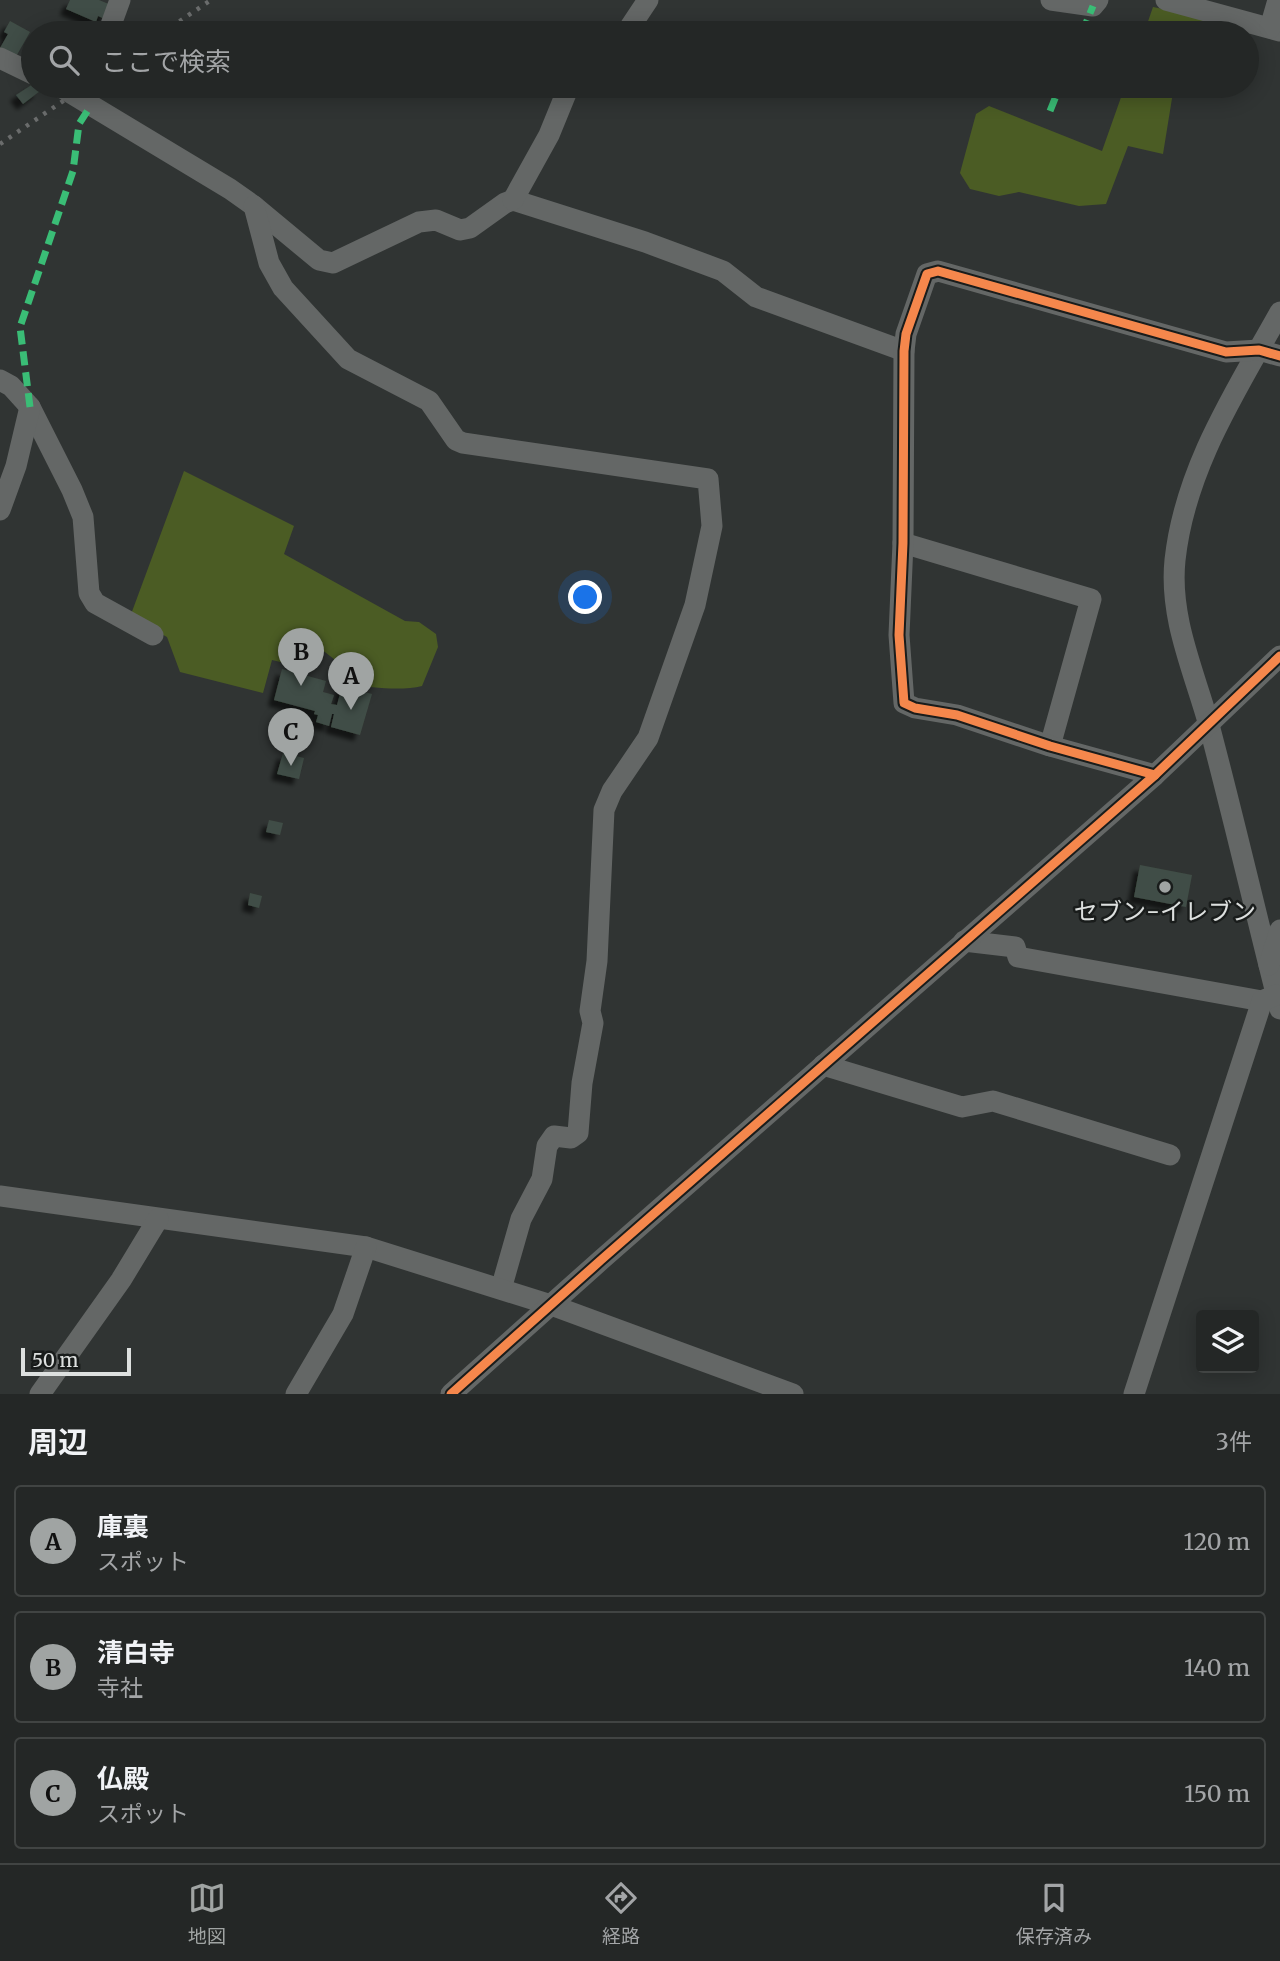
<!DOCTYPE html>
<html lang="ja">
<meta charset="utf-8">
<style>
body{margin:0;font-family:Merriweather,"Noto Sans JP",serif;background:#2c2f2e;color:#f1f3f6}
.controls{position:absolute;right:21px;bottom:21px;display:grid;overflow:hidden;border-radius:7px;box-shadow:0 4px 18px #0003}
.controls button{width:63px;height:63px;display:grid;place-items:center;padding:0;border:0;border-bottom:2px solid #414443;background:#242726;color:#f1f3f6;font:35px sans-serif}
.scale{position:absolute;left:21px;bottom:18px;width:110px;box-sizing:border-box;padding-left:7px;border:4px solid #dde0df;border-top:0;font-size:19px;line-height:24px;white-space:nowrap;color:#dde0df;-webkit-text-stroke:5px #191c1b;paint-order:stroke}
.you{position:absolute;left:586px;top:598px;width:24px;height:24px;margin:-18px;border:5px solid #fff;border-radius:50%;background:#1a73e8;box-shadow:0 0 0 10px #1a73e833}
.badge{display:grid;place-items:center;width:46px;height:46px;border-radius:50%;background:#a0a4a3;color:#111;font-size:23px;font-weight:700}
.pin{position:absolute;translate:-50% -58px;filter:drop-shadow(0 2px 4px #0008)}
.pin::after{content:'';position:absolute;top:37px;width:24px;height:21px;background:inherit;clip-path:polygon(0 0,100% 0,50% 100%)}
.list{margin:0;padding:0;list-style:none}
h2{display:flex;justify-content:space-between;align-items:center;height:91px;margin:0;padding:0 28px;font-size:30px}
h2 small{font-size:23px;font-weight:400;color:#a3a5a7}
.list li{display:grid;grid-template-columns:46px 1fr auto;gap:21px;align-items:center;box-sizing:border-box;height:112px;margin:0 14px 14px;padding:0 14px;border:2px solid #414443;border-radius:7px}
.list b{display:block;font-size:26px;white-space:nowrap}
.list p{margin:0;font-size:23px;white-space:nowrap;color:#a3a5a7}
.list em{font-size:23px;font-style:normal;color:#a3a5a7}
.icon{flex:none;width:38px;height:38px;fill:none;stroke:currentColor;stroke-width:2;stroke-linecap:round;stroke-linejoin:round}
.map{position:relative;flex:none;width:1280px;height:1394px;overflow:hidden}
.search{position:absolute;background:#242726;box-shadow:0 4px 18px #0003;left:21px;right:21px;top:21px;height:77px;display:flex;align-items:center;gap:18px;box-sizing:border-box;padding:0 24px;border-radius:38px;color:#a3a5a7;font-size:26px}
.sheet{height:469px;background:#242726}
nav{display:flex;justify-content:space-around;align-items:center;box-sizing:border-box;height:98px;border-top:2px solid #414443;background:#242726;font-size:19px;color:#a3a5a7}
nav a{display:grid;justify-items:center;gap:4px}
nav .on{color:#a0a4a3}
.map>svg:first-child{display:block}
.green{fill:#4b5c24}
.building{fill:#404e46;filter:url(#shadow)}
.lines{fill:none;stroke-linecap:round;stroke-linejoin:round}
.minor{stroke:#646766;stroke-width:21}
.rail{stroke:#6a6c6c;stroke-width:4.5;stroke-dasharray:3.5 7;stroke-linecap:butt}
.quiet{stroke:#3abd76;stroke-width:7;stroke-dasharray:14 7;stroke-linecap:butt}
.cycleway-casing{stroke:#191c1b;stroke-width:13}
.cycleway{stroke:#f5874c;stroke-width:9}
.poi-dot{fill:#a0a4a3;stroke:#191c1b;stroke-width:2.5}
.labels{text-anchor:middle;stroke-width:5;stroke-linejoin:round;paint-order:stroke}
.poi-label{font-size:24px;fill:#dde0df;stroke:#191c1b}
</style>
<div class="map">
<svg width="1280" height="1394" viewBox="0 0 1280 1394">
<defs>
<filter id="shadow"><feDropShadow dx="-6" dy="6" stdDeviation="2" flood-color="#0009"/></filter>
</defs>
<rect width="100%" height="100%" fill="#303433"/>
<g class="green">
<polygon points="1153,7 1212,19 1209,33 1144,33"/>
<polygon points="1125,86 1174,86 1163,154 1128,146 1106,204 1079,206 1019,192 999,196 970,189 960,173 976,114 989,106 1102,151"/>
<path d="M 184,471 L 294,526 L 284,554 L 405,621 L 419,622 L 436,634 L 438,647 L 422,686 C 403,691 371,688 352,684 L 339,663 L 321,649 L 309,669 L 272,660 L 263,693 L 180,672 L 167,637 L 130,617 Z"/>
</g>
<g class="building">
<polygon points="70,0 99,0 111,5 105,19 98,16 96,22 66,9"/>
<polygon points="10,21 30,32 14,60 0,48 8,34 4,32"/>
<polygon points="61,24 84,33 58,33"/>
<polygon points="33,84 40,91 23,104 16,95"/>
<polygon points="282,669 326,681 323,692 334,695 331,704 337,705 342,686 372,694 360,735 331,727 334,714 332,714 329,726 316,722 318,715 314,714 315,711 274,700"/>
<polygon points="283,753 304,758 299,779 277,774"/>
<polygon points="269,820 283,823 280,835 266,832"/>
<polygon points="1140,865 1192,875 1186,907 1134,897"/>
<polygon points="250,893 262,896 259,908 248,905"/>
</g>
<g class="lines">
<g class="minor">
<polyline points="1051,0 1093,6 1098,0"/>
<polyline points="1166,0 1280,31"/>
<polyline points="1270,28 1278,0"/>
<polyline points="108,33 120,0"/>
<polyline points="626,33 648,0"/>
<polyline points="0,58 33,74"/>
<polyline points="59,86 230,189 254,206 319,260 333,263 419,222 436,220 460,230 470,228 505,203 513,200 645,242 723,271 756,297 904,351"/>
<polyline points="513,200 549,135 569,86"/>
<polyline points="254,206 269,263 283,288 348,359 429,401 456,440 463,443 708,479 712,526 695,605 648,738 612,791 604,810 597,961 590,1011 593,1023 582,1083 578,1133 571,1138 554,1136 547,1146 542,1179 521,1219 501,1289"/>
<path d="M 1280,312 C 1236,391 1185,468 1175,560 C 1169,618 1194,671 1209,725 C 1234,819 1256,915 1280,1009"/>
<polyline points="0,380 11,386 30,407 72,490 83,517 89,593 95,603 153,635"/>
<polyline points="0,510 16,466 30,407"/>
<polyline points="903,543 1091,599 1050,746"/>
<polyline points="1155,775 1050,746 957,715 915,708 904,703 899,635 903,543 904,351 906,334 927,274 938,271 1226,352 1259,350 1280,356"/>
<polyline points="964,941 1015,947 1018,957 1262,1001"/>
<polyline points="1269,965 1280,930"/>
<polyline points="823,1065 962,1107 993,1101 1170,1155"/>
<polyline points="0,1196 366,1247 551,1305 793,1394"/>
<polyline points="40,1394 121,1280 158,1219"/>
<polyline points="296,1394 343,1314 366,1247"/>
<polyline points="451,1394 601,1260 1155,775 1280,656"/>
<polyline points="1134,1394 1262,1001 1276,995"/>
</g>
<g class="rail">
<polyline points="162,33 211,0"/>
<polyline points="0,144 85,86"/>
</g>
<g class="quiet">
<polyline points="1082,33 1093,6"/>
<polyline points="1050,111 1060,86"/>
<polyline points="30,407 20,327 73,171 79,124 90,107"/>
</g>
<defs>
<g id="cycleway">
<polyline points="1155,775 1050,746 957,715 915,708 904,703 899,635 903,543 904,351 906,334 927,274 938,271 1226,352 1259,350 1280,356"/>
<polyline points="451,1394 601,1260 1155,775 1280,656"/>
</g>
</defs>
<use href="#cycleway" class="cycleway-casing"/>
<use href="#cycleway" class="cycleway"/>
</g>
<circle class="poi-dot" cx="1165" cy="887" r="7"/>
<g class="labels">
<g class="poi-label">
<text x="1165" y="920">セブン-イレブン</text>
</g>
</g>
</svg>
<div class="controls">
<button><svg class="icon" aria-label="layers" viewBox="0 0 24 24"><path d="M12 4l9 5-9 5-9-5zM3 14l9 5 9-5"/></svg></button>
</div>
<div class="scale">50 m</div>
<div class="you"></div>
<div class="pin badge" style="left:351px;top:710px">A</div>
<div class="pin badge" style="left:301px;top:686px">B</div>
<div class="pin badge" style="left:291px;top:766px">C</div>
<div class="search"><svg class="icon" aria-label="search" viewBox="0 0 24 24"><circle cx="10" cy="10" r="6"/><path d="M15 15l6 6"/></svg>ここで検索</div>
</div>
<section class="sheet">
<h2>周辺<small>3件</small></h2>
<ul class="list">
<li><span class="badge">A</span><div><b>庫裏</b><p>スポット</p></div><em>120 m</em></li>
<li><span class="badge">B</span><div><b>清白寺</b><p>寺社</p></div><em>140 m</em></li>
<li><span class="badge">C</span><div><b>仏殿</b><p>スポット</p></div><em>150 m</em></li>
</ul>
</section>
<nav>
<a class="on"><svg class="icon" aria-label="map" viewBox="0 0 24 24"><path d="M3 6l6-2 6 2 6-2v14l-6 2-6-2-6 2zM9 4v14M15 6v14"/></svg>地図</a>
<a><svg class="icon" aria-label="directions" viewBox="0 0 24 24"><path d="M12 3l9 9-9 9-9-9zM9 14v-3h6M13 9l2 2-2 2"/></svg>経路</a>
<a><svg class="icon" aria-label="saved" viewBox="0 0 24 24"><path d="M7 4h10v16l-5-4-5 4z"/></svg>保存済み</a>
</nav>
